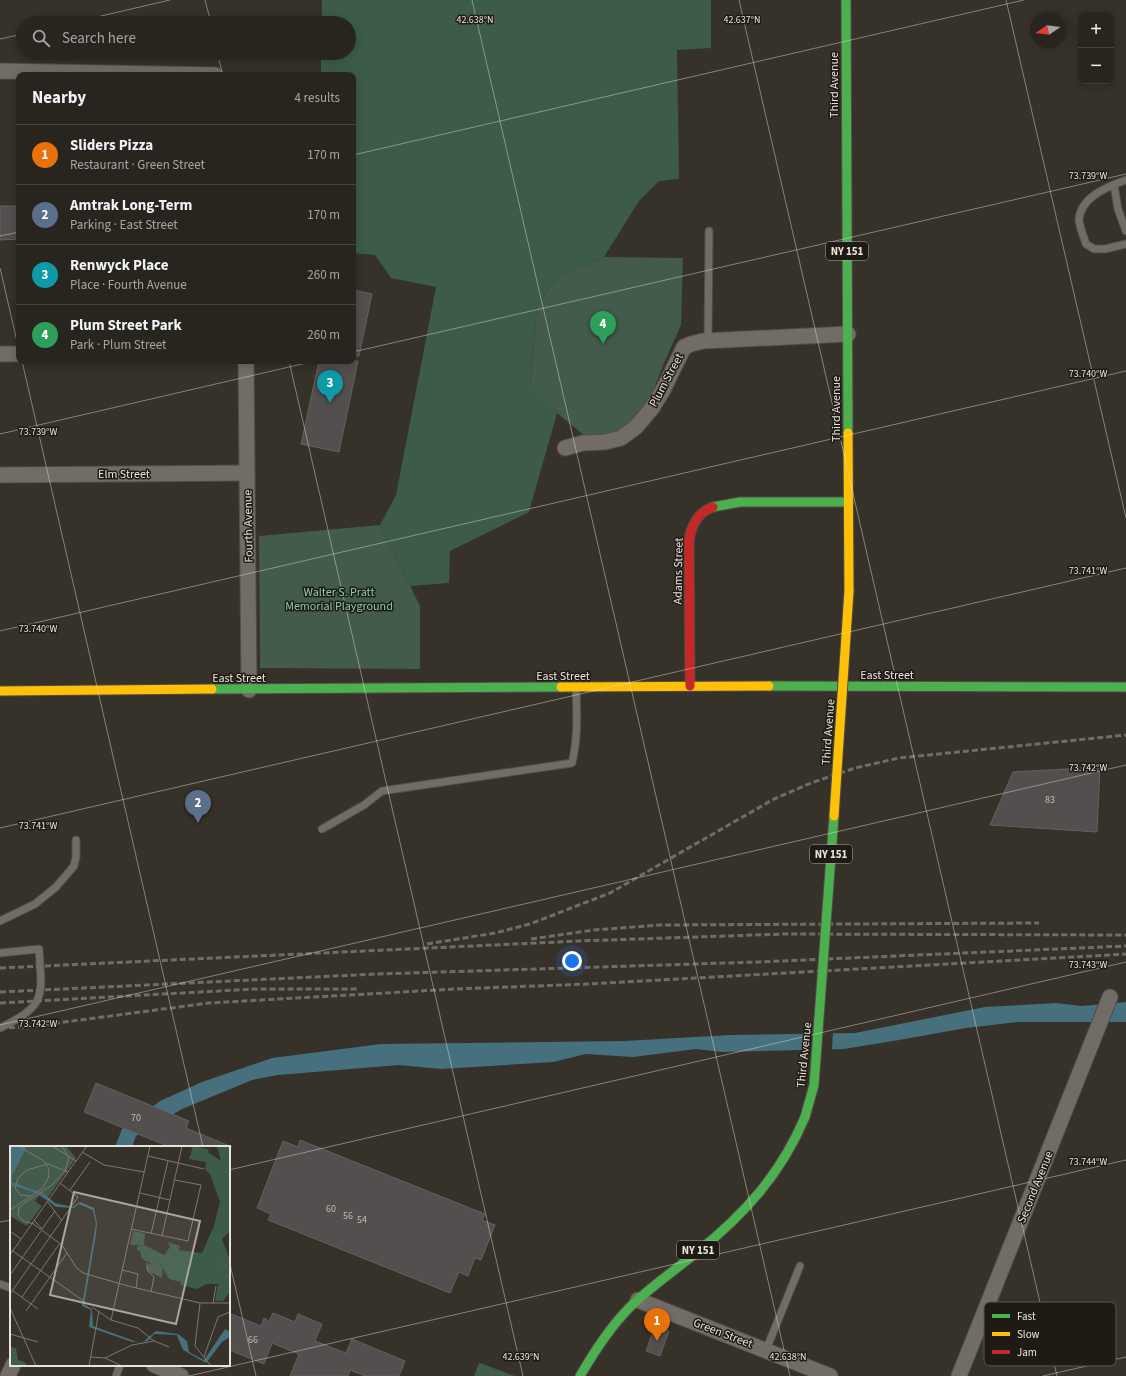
<!DOCTYPE html>
<meta charset="utf-8">
<style>
body{margin:0;font-family:"Source Sans 3",sans-serif;background:#34312c;color:#f1f3f6}
.controls{position:absolute;right:12px;top:12px;display:grid;overflow:hidden;border-radius:8px;box-shadow:0 2px 10px #0003}
.controls button{width:36px;height:36px;display:grid;place-items:center;padding:0;border:0;border-bottom:1px solid #44423d;background:#28251f;color:#f1f3f6;font:20px sans-serif}
.compass{position:absolute;left:1030px;top:12px;width:36px;height:36px;border-radius:50%;background:#28251f;box-shadow:0 2px 10px #0003;rotate:257deg}
.you{position:absolute;left:572px;top:961px;width:14px;height:14px;margin:-10px;border:3px solid #fff;border-radius:50%;background:#1a73e8;box-shadow:0 0 0 6px #1a73e833}
.badge{display:grid;place-items:center;width:26px;height:26px;border-radius:50%;background:#aaa59d;color:#fff;font-size:13px;font-weight:700}
.pin{position:absolute;translate:-50% -33px;filter:drop-shadow(0 1px 2px #0008)}
.pin::after{content:'';position:absolute;top:21px;width:14px;height:12px;background:inherit;clip-path:polygon(0 0,100% 0,50% 100%)}
.list{margin:0;padding:0;list-style:none}
h2{display:flex;justify-content:space-between;align-items:center;height:52px;margin:0;padding:0 16px;font-size:17px}
h2 small{font-size:13px;font-weight:400;color:#a5a5a4}
.list li{display:grid;grid-template-columns:26px 1fr auto;gap:12px;align-items:center;box-sizing:border-box;height:60px;padding:0 16px;border-top:1px solid #44423d}
.list b{display:block;font-size:15px;white-space:nowrap}
.list p{margin:0;font-size:13px;white-space:nowrap;color:#a5a5a4}
.list em{font-size:13px;font-style:normal;color:#a5a5a4}
.icon{flex:none;width:22px;height:22px;fill:none;stroke:currentColor;stroke-width:2;stroke-linecap:round;stroke-linejoin:round}
.map{position:relative;flex:none;width:1126px;height:1376px;overflow:hidden}
.search{position:absolute;background:#28251f;box-shadow:0 2px 10px #0003;left:16px;top:16px;width:340px;height:44px;display:flex;align-items:center;gap:10px;box-sizing:border-box;padding:0 14px;border-radius:22px;color:#a5a5a4;font-size:15px}
.panel{position:absolute;background:#28251f;box-shadow:0 2px 10px #0003;left:16px;top:72px;width:340px;height:292px;border-radius:8px}
.map>svg:first-child{display:block}
.green{fill:#425b4b}
.forest{fill:#3c5c48}
.water{fill:#46707e}
.pier{fill:#363129}
.building{fill:#524f4e;stroke:#636161}
.lines{fill:none;stroke-linecap:round;stroke-linejoin:round}
.lane-casing{stroke:#524d47;stroke-width:9}
.street-casing{stroke:#524d47;stroke-width:17}
.fast-casing{stroke:#524d47;stroke-width:11}
.slow-casing{stroke:#524d47;stroke-width:11}
.jam-casing{stroke:#524d47;stroke-width:11}
.lane{stroke:#716c66;stroke-width:7}
.street{stroke:#716c66;stroke-width:15}
.fast{stroke:#4caf50;stroke-width:9}
.slow{stroke:#ffc107;stroke-width:9}
.jam{stroke:#c62828;stroke-width:9}
.rail{stroke:#706c66;stroke-width:3;stroke-dasharray:6 3;stroke-linecap:butt}
.fast-bridge-casing{stroke:#524d47;stroke-width:11;stroke-linecap:butt}
.slow-bridge-casing{stroke:#524d47;stroke-width:11;stroke-linecap:butt}
.fast-bridge{stroke:#4caf50;stroke-width:9}
.slow-bridge{stroke:#ffc107;stroke-width:9}
.ticks{fill:none;stroke:#e9e3db;stroke-width:1;stroke-opacity:0.45}
.labels{text-anchor:middle;stroke-width:3;stroke-linejoin:round;paint-order:stroke}
.number-label{font-size:10px;fill:#c3beb8}
.shield{fill:#1e1a14;stroke:#aca79f;stroke-width:1}
.shield-label{font-size:11px;font-weight:bold;fill:#e9e3db}
.street-label{font-size:12px;fill:#e9e3db;stroke:#1e1a14}
.park-label{font-size:12px;fill:#8ecfa8;stroke:#1e1a14}
.inset-road{fill:none;stroke:#7e7870;stroke-width:1}
.view{fill:#aaa59d;fill-opacity:0.15;stroke:#aaa59d;stroke-width:2}
.inset-edge{fill:none;stroke:#e9e3db;stroke-width:2}
.key{fill:#1e1a14;stroke:#5b5650;stroke-width:1}
.key-label{font-size:11px;fill:#e9e3db}
.ticks-label{font-size:10px;text-anchor:middle;fill:#e9e3db;stroke:#1e1a14;stroke-width:3;stroke-linejoin:round;paint-order:stroke}
</style>
<div class="map">
<svg width="1126" height="1376" viewBox="0 0 1126 1376">
<rect width="100%" height="100%" fill="#363129"/>
<g class="green">
<polygon points="604,257 683,258 681,325 664,363 651,397 638,417 617,433 586,437 557,413 530,385 537,305 558,277"/>
<polygon points="380,525 420,606 420,669 260,668 259,536"/>
<polygon points="479,1363 480,1363 515,1376 474,1376"/>
</g>
<polygon class="forest" points="322,0 711,0 711,48 677,50 679,179 659,181 639,201 604,257 558,277 537,305 530,384 557,413 529,512 450,551 449,583 410,586 380,525 396,495 436,287 391,278 375,255 353,253 353,75 321,75 321,53 349,53 349,23 322,23"/>
<polygon class="water" points="1126,1002 1126,1022 1018,1022 966,1028 899,1040 844,1049 722,1052 696,1049 633,1057 586,1054 553,1062 441,1069 399,1065 278,1075 252,1080 182,1109 136,1136 132,1147 115,1147 122,1129 160,1101 202,1082 272,1058 381,1044 624,1041 731,1035 855,1033 985,1007 1056,1003 1082,1006"/>
<polygon class="pier" points="833,1031 832,1051 804,1052 806,1032"/>
<g class="building">
<polygon points="0,206 19,206 19,239 0,240"/>
<polygon points="353,290 372,294 359,356 353,356"/>
<polygon points="319,361 358,361 339,452 301,444"/>
<polygon points="1100,767 1097,832 990,825 1013,772"/>
<polygon points="96,1083 189,1121 186,1128 232,1147 170,1147 84,1112"/>
<polygon points="300,1140 485,1214 482,1220 495,1225 481,1260 475,1258 468,1276 459,1272 450,1293 268,1220 271,1214 257,1208 283,1141 298,1147"/>
<polygon points="229,1313 261,1326 264,1318 269,1321 273,1313 295,1322 298,1314 322,1324 315,1341 346,1353 352,1339 405,1361 399,1376 365,1376 350,1370 348,1376 290,1376 299,1354 272,1343 264,1364 229,1350"/>
<polygon points="655,1326 669,1331 660,1356 646,1351"/>
</g>
<g class="lines">
<defs>
<g id="lane">
<path d="M 1126,180 C 1108,186 1081,197 1079,219 C 1079,226 1084,237 1086,244 L 1094,249 L 1105,249 L 1126,244"/>
<polyline points="1114,185 1118,209 1126,231"/>
<polyline points="708,341 709,231"/>
<path d="M 322,829 L 364,805 L 382,791 L 572,763 C 578,738 577,714 576,688"/>
<polyline points="0,921 35,904 56,887 74,866 76,857 76,840"/>
<path d="M 0,953 L 39,949 C 42,997 47,1005 0,1028"/>
<polyline points="0,1284 11,1288"/>
<polyline points="766,1350 800,1266"/>
<polyline points="116,1376 120,1365"/>
</g>
<g id="street">
<polyline points="0,71 215,75"/>
<polyline points="0,354 19,354"/>
<polyline points="246,361 249,690"/>
<polyline points="565,448 583,443 605,442 621,438 636,427 652,408 663,390 684,347 691,344 703,341 848,334"/>
<polyline points="0,475 247,473"/>
<polyline points="638,1300 830,1376"/>
<polyline points="154,1365 181,1376"/>
<polyline points="8,1376 13,1365"/>
<polyline points="959,1376 1110,997"/>
</g>
<g id="fast">
<polyline points="846,0 848,433"/>
<polyline points="713,507 740,502 849,502"/>
<polyline points="769,686 1126,687"/>
<polyline points="212,689 561,687"/>
<path d="M 580,1376 C 594,1352 610,1327 630,1307 C 650,1287 674,1271 696,1253 C 744,1215 781,1174 805,1117"/>
</g>
<g id="slow">
<polyline points="848,433 849,591"/>
<polyline points="561,687 769,686"/>
<polyline points="0,691 212,689"/>
</g>
<path id="jam" d="M 690,686 L 689,541 C 691,526 698,512 713,507"/>
</defs>
<use href="#lane" class="lane-casing"/>
<use href="#street" class="street-casing"/>
<use href="#fast" class="fast-casing"/>
<use href="#slow" class="slow-casing"/>
<use href="#jam" class="jam-casing"/>
<use href="#lane" class="lane"/>
<use href="#street" class="street"/>
<use href="#fast" class="fast"/>
<use href="#slow" class="slow"/>
<use href="#jam" class="jam"/>
<g class="rail">
<polyline points="531,939 594,930 660,925 1039,923"/>
<polyline points="427,944 495,933 530,924 610,893 774,799 811,783 855,768 899,758 1126,735"/>
<polyline points="0,968 579,941 785,934 1126,935"/>
<polyline points="0,992 377,974 758,962 1126,946"/>
<polyline points="0,1003 255,989 359,989"/>
<polyline points="0,1028 27,1027 209,1003 455,989 589,984 1126,954"/>
</g>
<defs>
<polyline id="fast-bridge" points="805,1117 814,1085 834,816"/>
<polyline id="slow-bridge" points="834,816 849,591"/>
</defs>
<use href="#fast-bridge" class="fast-bridge-casing"/>
<use href="#slow-bridge" class="slow-bridge-casing"/>
<use href="#fast-bridge" class="fast-bridge"/>
<use href="#slow-bridge" class="slow-bridge"/>
</g>
<path class="ticks" d="M 205,0 L 211,23M 472,0 L 790,1376M 739,0 L 1057,1376M 1006,0 L 1126,518M 71,23 L 170,0M 0,39 L 23,34M 217,53 L 223,75M 353,155 L 1024,0M 0,236 L 19,232M 0,268 L 19,350M 353,352 L 1126,174M 22,361 L 203,1147M 289,361 L 523,1376M 0,434 L 315,361M 0,631 L 1126,371M 0,828 L 1126,568M 0,1025 L 1126,765M 229,1170 L 1126,962M 0,1222 L 11,1220M 229,1260 L 256,1376M 189,1376 L 1126,1160M 1043,1376 L 1126,1357"/>
<g class="labels">
<g class="number-label">
<text x="1050" y="803">83</text>
<text x="136" y="1121">70</text>
<text x="331" y="1212">60</text>
<text x="348" y="1219">56</text>
<text x="362" y="1223">54</text>
<text x="253" y="1343">66</text>
</g>
<g class="shield">
<rect x="826" y="242" width="42" height="18" rx="3"/>
<rect x="810" y="845" width="42" height="18" rx="3"/>
<rect x="677" y="1241" width="42" height="18" rx="3"/>
</g>
<g class="shield-label">
<text x="847" y="255">NY 151</text>
<text x="831" y="858">NY 151</text>
<text x="698" y="1254">NY 151</text>
</g>
<g class="street-label">
<text transform="translate(834 85) rotate(-90)" y="4">Third Avenue</text>
<text transform="translate(666 380) rotate(-62)" y="4">Plum Street</text>
<text transform="translate(836 409) rotate(-90)" y="4">Third Avenue</text>
<text x="124" y="478">Elm Street</text>
<text transform="translate(248 526) rotate(-91)" y="4">Fourth Avenue</text>
<text transform="translate(678 571) rotate(-89)" y="4">Adams Street</text>
<text x="887" y="679">East Street</text>
<text x="563" y="680">East Street</text>
<text x="239" y="682">East Street</text>
<text transform="translate(828 732) rotate(-86)" y="4">Third Avenue</text>
<text transform="translate(804 1055) rotate(-84)" y="4">Third Avenue</text>
<text transform="translate(1035 1187) rotate(-68)" y="4">Second Avenue</text>
<text transform="translate(723 1333) rotate(21)" y="4">Green Street</text>
</g>
<g class="park-label">
<text x="339" y="596">Walter S. Pratt<tspan x="339" dy="14">Memorial Playground</tspan></text>
</g>
</g>
<g transform="translate(10 1146)">
<rect width="220" height="220" fill="#363129"/>
<path d="M 15,0 L 56,0 L 66,12 L 36,54 L 30,50 L 27,52 L 25,55 L 32,60 L 17,80 L 0,70 L 0,34 ZM 123,85 L 135,87 L 134,99 L 120,99 ZM 210,113 L 220,119 L 212,130 L 203,125 ZM 143,115 L 153,120 L 152,132 L 138,125 L 137,120 ZM 0,201 L 6,202 L 8,214 L 15,216 L 17,220 L 0,220 Z" fill="#425b4b"/>
<path d="M 183,0 L 199,3 L 198,6 L 211,15 L 207,0 L 220,0 L 220,85 L 212,93 L 220,114 L 220,146 L 213,155 L 205,155 L 208,138 L 196,138 L 187,143 L 170,139 L 171,136 L 159,133 L 151,118 L 140,117 L 132,113 L 130,105 L 127,104 L 127,100 L 134,99 L 154,109 L 160,101 L 158,96 L 170,100 L 169,104 L 192,107 L 204,80 L 210,56 L 200,28 L 195,23 L 196,16 L 179,13 ZM 210,114 L 220,119 L 212,130 L 203,125 Z" fill="#3c5c48" fill-rule="evenodd"/>
<path d="M 0,0 L 17,0 L 2,30 L 2,36 L 33,47 L 45,57 L 63,61 L 70,56 L 84,62 L 87,78 L 86,88 L 74,158 L 82,163 L 83,180 L 127,196 L 134,195 L 146,185 L 168,188 L 177,195 L 179,206 L 194,214 L 215,183 L 218,185 L 220,183 L 220,191 L 212,196 L 196,217 L 173,204 L 167,189 L 144,188 L 138,195 L 122,196 L 79,181 L 81,164 L 72,160 L 86,78 L 83,64 L 69,58 L 64,62 L 46,61 L 29,48 L 4,40 L 0,41 Z" fill="#46707e"/>
<path class="inset-road" d="M 42,0 L 66,15M 72,6 L 94,19 L 134,26M 138,10 L 194,23M 58,26 L 77,0M 60,44 L 80,16M 130,47 L 160,54M 37,55 L 52,75M 16,56 L 42,39 L 55,25 L 59,12 L 52,0M 16,56 L 9,62 L 8,69 L 13,75 L 24,78M 0,64 L 33,42 L 39,30 L 38,21 L 34,15 L 8,0M 24,74 L 32,83M 22,77 L 52,99 L 66,121 L 73,127 L 118,140 L 190,157 L 220,157M 32,83 L 45,65M 121,83 L 178,95 L 191,39 L 165,34M 0,85 L 11,93M 141,88 L 158,15M 152,90 L 172,0M 0,103 L 75,156M 0,109 L 58,26 L 38,18 L 17,24 L 8,32 L 5,42 L 10,49 L 20,50M 137,117 L 137,124 L 144,131 L 141,146M 112,124 L 128,128 L 126,142M 0,129 L 31,85M 2,144 L 28,163M 0,148 L 68,51 L 50,37M 12,151 L 50,97M 190,157 L 185,200 L 201,220M 203,157 L 206,140M 82,161 L 101,174 L 128,182 L 144,195M 0,162 L 26,220M 16,165 L 57,107M 101,174 L 140,0M 0,188 L 28,196M 81,211 L 95,212 L 112,220M 194,211 L 208,171 L 220,166M 95,212 L 122,199 L 144,195 L 159,201M 79,220 L 89,165"/>
<path class="view" d="M 64,46 L 190,75 L 166,178 L 40,149 Z"/>
<rect width="220" height="220" class="inset-edge"/>
</g>
<rect x="984" y="1302" width="132" height="64" rx="6" class="key"/>
<rect x="992" y="1314" width="18" height="4" fill="#4caf50"/>
<rect x="992" y="1332" width="18" height="4" fill="#ffc107"/>
<rect x="992" y="1350" width="18" height="4" fill="#c62828"/>
<g class="key-label">
<text x="1017" y="1320">Fast</text>
<text x="1017" y="1338">Slow</text>
<text x="1017" y="1356">Jam</text>
</g>
<g class="ticks-label">
<text x="475" y="23">42.638°N</text>
<text x="742" y="23">42.637°N</text>
<text x="1088" y="179">73.739°W</text>
<text x="1088" y="377">73.740°W</text>
<text x="38" y="435">73.739°W</text>
<text x="1088" y="574">73.741°W</text>
<text x="38" y="632">73.740°W</text>
<text x="1088" y="771">73.742°W</text>
<text x="38" y="829">73.741°W</text>
<text x="1088" y="968">73.743°W</text>
<text x="38" y="1027">73.742°W</text>
<text x="1088" y="1165">73.744°W</text>
<text x="521" y="1360">42.639°N</text>
<text x="788" y="1360">42.638°N</text>
</g>
</svg>
<div class="controls">
<button>+</button>
<button>−</button>
</div>
<svg class="compass" viewBox="-18 -18 36 36"><path d="M0-13l5 13h-10z" fill="#e53935"/><path d="M0 13l5-13h-10z" fill="#a5a5a4"/></svg>
<div class="you"></div>
<div class="pin badge" style="left:657px;top:1341px;background:#e8710a">1</div>
<div class="pin badge" style="left:198px;top:823px;background:#5c6f8a">2</div>
<div class="pin badge" style="left:330px;top:403px;background:#0f9aa8">3</div>
<div class="pin badge" style="left:603px;top:344px;background:#2e9e5b">4</div>
<div class="search"><svg class="icon" aria-label="search" viewBox="0 0 24 24"><circle cx="10" cy="10" r="6"/><path d="M15 15l6 6"/></svg>Search here</div>
<section class="panel">
<h2>Nearby<small>4 results</small></h2>
<ul class="list">
<li><span class="badge" style="background:#e8710a">1</span><div><b>Sliders Pizza</b><p>Restaurant · Green Street</p></div><em>170 m</em></li>
<li><span class="badge" style="background:#5c6f8a">2</span><div><b>Amtrak Long-Term</b><p>Parking · East Street</p></div><em>170 m</em></li>
<li><span class="badge" style="background:#0f9aa8">3</span><div><b>Renwyck Place</b><p>Place · Fourth Avenue</p></div><em>260 m</em></li>
<li><span class="badge" style="background:#2e9e5b">4</span><div><b>Plum Street Park</b><p>Park · Plum Street</p></div><em>260 m</em></li>
</ul>
</section>
</div>
